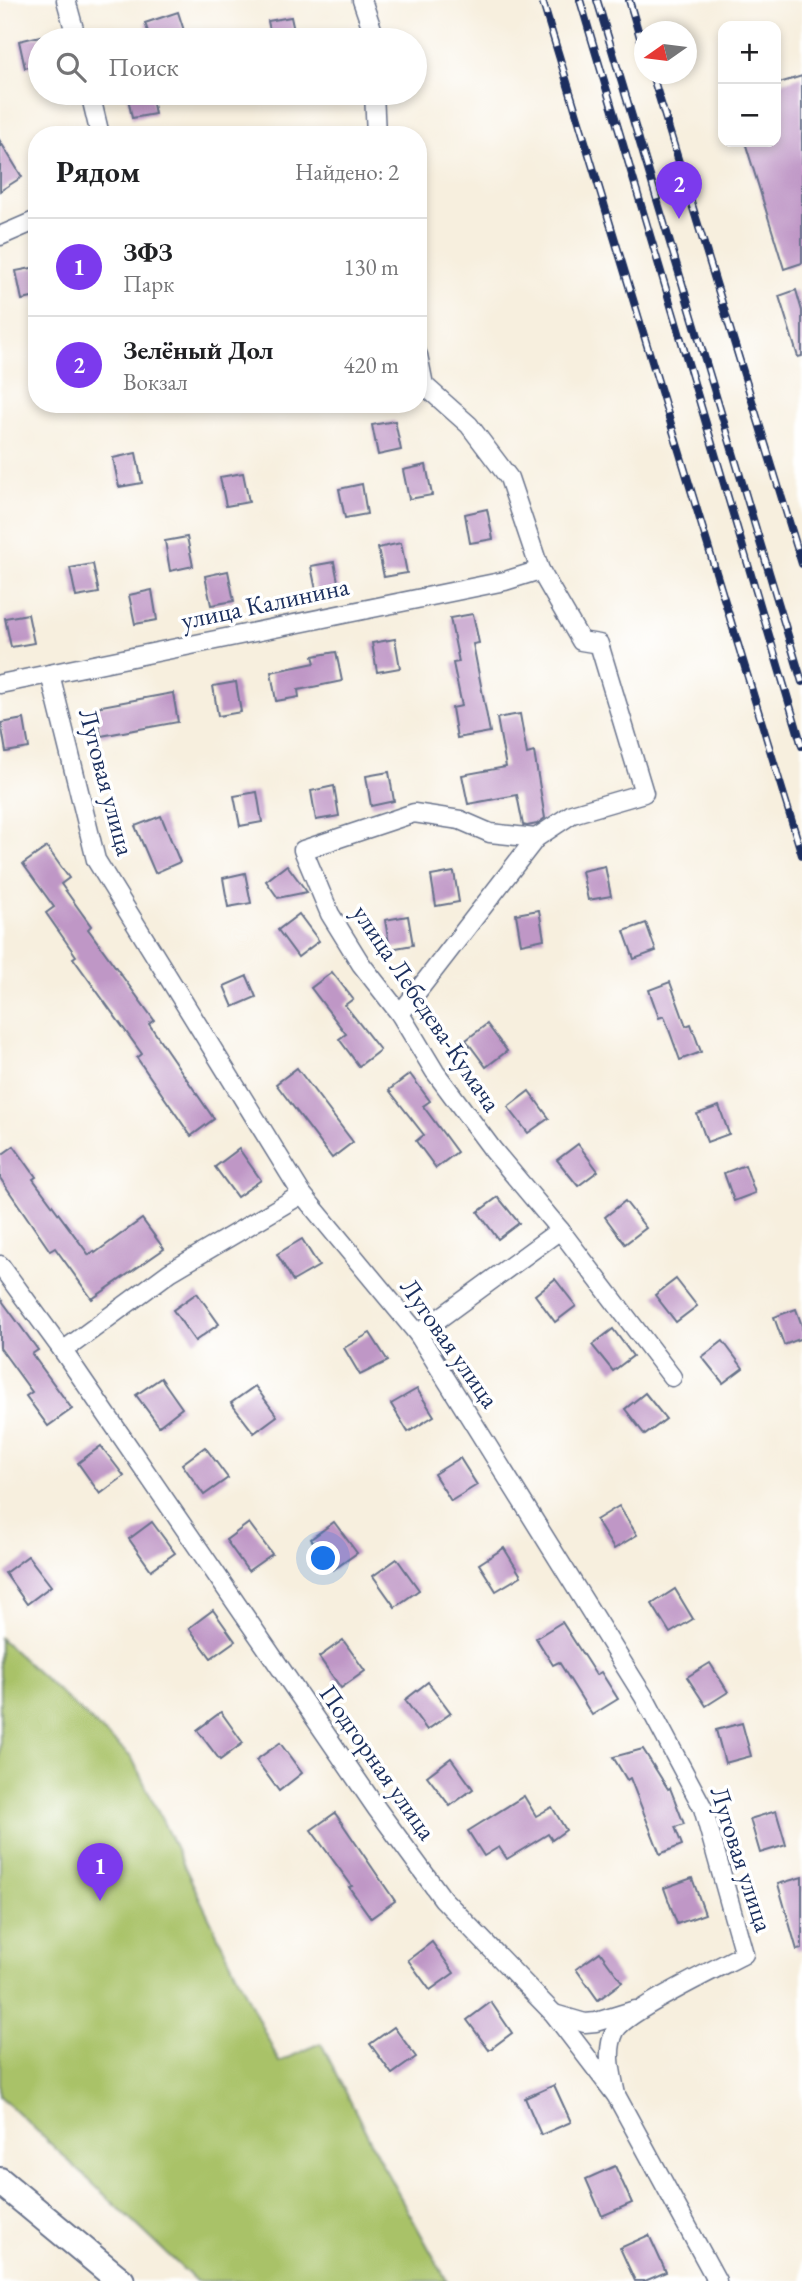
<!DOCTYPE html>
<html lang="ru">
<meta charset="utf-8">
<style>
body{margin:0;font-family:"EB Garamond",serif;background:#f6f6f6;color:#202124}
.controls{position:absolute;right:21px;top:21px;display:grid;overflow:hidden;border-radius:14px;box-shadow:0 4px 10px #0003}
.controls button{width:63px;height:63px;display:grid;place-items:center;padding:0;border:0;border-bottom:2px solid #e0e0e0;background:#fff;color:#202124;font:35px sans-serif}
.compass{position:absolute;left:634px;top:21px;width:63px;height:63px;border-radius:50%;background:#fff;box-shadow:0 4px 10px #0003;rotate:256deg}
.you{position:absolute;left:324px;top:1559px;width:24px;height:24px;margin:-18px;border:5px solid #fff;border-radius:50%;background:#1a73e8;box-shadow:0 0 0 10px #1a73e833}
.badge{display:grid;place-items:center;width:46px;height:46px;border-radius:50%;background:#7c3aed;color:#fff;font-size:23px;font-weight:700}
.pin{position:absolute;translate:-50% -58px;filter:drop-shadow(0 2px 4px #0008)}
.pin::after{content:'';position:absolute;top:37px;width:24px;height:21px;background:inherit;clip-path:polygon(0 0,100% 0,50% 100%)}
.list{margin:0;padding:0;list-style:none}
h2{display:flex;justify-content:space-between;align-items:center;height:91px;margin:0;padding:0 28px;font-size:30px}
h2 small{font-size:23px;font-weight:400;color:#757577}
.list li{display:grid;grid-template-columns:46px 1fr auto;gap:21px;align-items:center;box-sizing:border-box;height:98px;padding:0 28px;border-top:2px solid #e0e0e0}
.list b{display:block;font-size:26px;white-space:nowrap}
.list p{margin:0;font-size:23px;white-space:nowrap;color:#757577}
.list em{font-size:23px;font-style:normal;color:#757577}
.icon{flex:none;width:38px;height:38px;fill:none;stroke:currentColor;stroke-width:2;stroke-linecap:round;stroke-linejoin:round}
.map{position:relative;flex:none;width:802px;height:2281px;overflow:hidden}
.search{position:absolute;background:#fff;box-shadow:0 4px 10px #0003;left:28px;top:28px;width:399px;height:77px;display:flex;align-items:center;gap:18px;box-sizing:border-box;padding:0 24px;border-radius:38px;color:#757577;font-size:26px}
.panel{position:absolute;background:#fff;box-shadow:0 4px 10px #0003;left:28px;top:126px;width:399px;height:287px;border-radius:28px}
.map>svg:first-child{display:block}
.green{fill:#a9c268;stroke:#627863;stroke-width:2}
.building{fill:#bf97c6}
.lines{fill:none;stroke-linecap:round;stroke-linejoin:round}
.minor-casing{stroke:#68728b;stroke-width:21}
.primary-casing{stroke:#68728b;stroke-width:30}
.minor{stroke:#fff;stroke-width:18}
.primary{stroke:#fff;stroke-width:26}
.rail-casing{stroke:#1b2f5e;stroke-width:8}
.rail{stroke:#fff;stroke-width:5;stroke-dasharray:16;stroke-linecap:butt}
.labels{text-anchor:middle;stroke-width:7;stroke-linejoin:round;paint-order:stroke}
.street-label{font-size:26px;fill:#1b2f5e;stroke:#fff}
</style>
<div class="map">
<svg width="802" height="2281" viewBox="0 0 802 2281">
<rect width="100%" height="100%" fill="#fff"/>
<filter id="ink" filterUnits="userSpaceOnUse"><feTurbulence type="fractalNoise" baseFrequency=".0143" numOctaves="2"/><feDisplacementMap in="SourceGraphic" scale="14" xChannelSelector="R" yChannelSelector="G"/><feConvolveMatrix kernelMatrix="1 2 1 2 8 2 1 2 1" color-interpolation-filters="sRGB"/></filter>
<filter id="wash" filterUnits="userSpaceOnUse"><feTurbulence type="fractalNoise" baseFrequency=".00686" numOctaves="4" result="noise"/><feDisplacementMap in="SourceGraphic" scale="28" xChannelSelector="R" yChannelSelector="G"/><feGaussianBlur stdDeviation="1.57" result="paint"/><feColorMatrix in="noise" values="0 0 0 0 0 0 0 0 0 0 0 0 0 0 0 0 0 1.4 0 .05"/><feComposite in="paint" operator="in"/></filter>
<g filter="url(#wash)">
<rect width="100%" height="100%" fill="#f7efde"/>
<polygon class="green" points="0,1638 132,1758 279,2062 321,2043 382,2164 447,2281 196,2281 0,2096"/>
<g id="blocks">
<g class="building">
<polygon points="178,12 187,40 151,40 145,23"/>
<polygon points="291,17 296,40 272,40 268,21"/>
<polygon points="40,36 40,64 25,68 19,41"/>
<polygon points="802,76 802,263 784,269 745,142 776,142 776,84"/>
<polygon points="127,93 151,93 155,114 132,118"/>
<polygon points="0,141 22,177 0,191"/>
<polygon points="37,267 37,297 22,300 16,271"/>
<polygon points="796,290 802,311 802,356 798,357 779,296"/>
<polygon points="395,421 401,450 378,455 372,425"/>
<polygon points="136,453 142,483 119,487 113,458"/>
<polygon points="426,465 432,495 409,499 403,470"/>
<polygon points="243,473 249,502 226,506 220,477"/>
<polygon points="362,484 367,514 345,518 339,489"/>
<polygon points="487,509 493,539 470,543 465,514"/>
<polygon points="187,537 193,566 170,571 165,541"/>
<polygon points="401,543 407,573 384,577 378,548"/>
<polygon points="334,562 340,591 317,595 311,566"/>
<polygon points="93,564 99,593 76,597 70,568"/>
<polygon points="228,571 234,601 211,605 205,576"/>
<polygon points="152,590 157,620 135,624 129,595"/>
<polygon points="28,614 34,643 11,647 5,618"/>
<polygon points="473,614 479,643 473,644 490,732 457,738 452,708 462,706 453,663 459,662 450,618"/>
<polygon points="395,639 400,668 377,672 372,643"/>
<polygon points="336,652 342,681 298,690 299,697 276,701 271,672 315,663 313,656"/>
<polygon points="236,682 241,712 218,716 213,686"/>
<polygon points="173,693 178,722 101,736 96,707"/>
<polygon points="520,714 527,754 534,752 545,818 537,824 527,826 523,825 517,795 468,804 462,775 506,767 497,718"/>
<polygon points="24,719 29,748 6,752 1,723"/>
<polygon points="389,772 394,801 371,806 366,776"/>
<polygon points="334,786 339,816 316,820 311,791"/>
<polygon points="257,792 262,822 240,826 234,796"/>
<polygon points="161,816 180,862 155,873 135,826"/>
<polygon points="47,847 69,878 61,884 91,926 88,929 154,1020 149,1024 214,1119 191,1136 137,1058 142,1054 73,958 76,956 46,913 54,907 23,864"/>
<polygon points="287,865 307,892 278,898 266,881"/>
<polygon points="605,866 611,896 588,900 582,871"/>
<polygon points="454,872 459,902 436,906 431,876"/>
<polygon points="245,873 251,903 228,907 223,878"/>
<polygon points="539,910 544,939 521,944 516,914"/>
<polygon points="299,914 319,941 298,957 278,930"/>
<polygon points="408,916 413,945 390,949 385,920"/>
<polygon points="646,923 656,951 634,959 624,931"/>
<polygon points="332,972 353,999 345,1005 380,1050 359,1066 339,1039 346,1034 311,988"/>
<polygon points="247,976 256,997 233,1007 224,986"/>
<polygon points="670,982 686,1026 691,1024 701,1052 680,1060 664,1016 659,1018 649,990"/>
<polygon points="487,1024 507,1051 486,1067 466,1040"/>
<polygon points="297,1068 353,1142 332,1158 276,1084"/>
<polygon points="410,1074 430,1101 423,1106 457,1152 436,1168 416,1141 424,1135 389,1090"/>
<polygon points="529,1091 549,1118 528,1133 508,1107"/>
<polygon points="719,1106 729,1134 707,1142 697,1114"/>
<polygon points="578,1144 598,1171 578,1186 557,1160"/>
<polygon points="14,1146 36,1177 33,1179 89,1255 94,1251 95,1253 142,1219 164,1249 92,1299 55,1248 50,1251 0,1178 0,1156"/>
<polygon points="239,1149 261,1180 237,1197 215,1167"/>
<polygon points="745,1165 755,1193 734,1201 724,1173"/>
<polygon points="498,1197 519,1223 498,1239 478,1212"/>
<polygon points="625,1201 646,1228 625,1244 605,1217"/>
<polygon points="302,1239 319,1266 293,1281 277,1254"/>
<polygon points="555,1279 576,1306 555,1322 535,1295"/>
<polygon points="676,1279 697,1306 676,1322 655,1295"/>
<polygon points="197,1293 219,1324 195,1341 173,1310"/>
<polygon points="0,1298 38,1350 32,1354 72,1409 48,1426 26,1396 32,1392 0,1348"/>
<polygon points="796,1309 802,1326 802,1338 784,1345 774,1317"/>
<polygon points="613,1329 633,1356 613,1371 592,1345"/>
<polygon points="370,1333 388,1361 360,1375 344,1348"/>
<polygon points="723,1341 743,1368 723,1383 702,1357"/>
<polygon points="161,1378 182,1408 159,1426 136,1395"/>
<polygon points="255,1386 277,1416 254,1433 231,1403"/>
<polygon points="417,1389 434,1416 408,1432 391,1404"/>
<polygon points="645,1393 666,1419 645,1435 625,1409"/>
<polygon points="101,1446 124,1476 100,1494 78,1463"/>
<polygon points="205,1447 228,1478 204,1495 182,1464"/>
<polygon points="460,1458 477,1485 451,1501 434,1474"/>
<polygon points="619,1506 637,1535 614,1549 596,1520"/>
<polygon points="152,1522 175,1553 151,1570 129,1539"/>
<polygon points="334,1522 357,1553 333,1570 311,1539"/>
<polygon points="249,1523 272,1554 248,1571 226,1540"/>
<polygon points="504,1548 521,1576 496,1591 479,1564"/>
<polygon points="28,1556 51,1586 27,1604 5,1573"/>
<polygon points="397,1559 419,1590 395,1607 373,1576"/>
<polygon points="675,1589 693,1619 670,1633 652,1604"/>
<polygon points="213,1610 235,1641 211,1658 189,1628"/>
<polygon points="562,1622 596,1675 601,1672 618,1699 592,1715 559,1662 553,1665 536,1638"/>
<polygon points="343,1640 365,1671 341,1688 319,1657"/>
<polygon points="710,1663 728,1692 706,1706 687,1677"/>
<polygon points="428,1682 451,1713 427,1730 405,1700"/>
<polygon points="221,1712 243,1743 220,1760 197,1730"/>
<polygon points="742,1723 751,1756 725,1763 716,1730"/>
<polygon points="280,1743 302,1773 279,1791 256,1760"/>
<polygon points="643,1749 668,1789 670,1788 684,1824 675,1827 682,1845 660,1854 630,1778 627,1780 613,1757"/>
<polygon points="451,1758 473,1789 450,1806 427,1776"/>
<polygon points="524,1796 536,1816 552,1807 566,1830 552,1840 548,1834 507,1859 499,1847 484,1856 468,1831"/>
<polygon points="776,1811 786,1845 760,1853 750,1819"/>
<polygon points="335,1813 395,1901 371,1918 349,1887 352,1886 311,1830"/>
<polygon points="802,1877 802,1949 797,1950 778,1884"/>
<polygon points="692,1878 705,1914 677,1924 664,1888"/>
<polygon points="432,1942 454,1973 430,1990 408,1960"/>
<polygon points="600,1952 622,1982 598,2000 576,1969"/>
<polygon points="491,2002 512,2033 489,2050 467,2020"/>
<polygon points="394,2027 416,2057 392,2074 370,2044"/>
<polygon points="554,2085 571,2122 541,2135 525,2098"/>
<polygon points="615,2166 632,2203 602,2216 586,2179"/>
<polygon points="649,2235 666,2272 645,2281 635,2281 620,2248"/>
</g>
</g>
</g>
<g filter="url(#ink)">
<use href="#blocks" fill-opacity="0" stroke="#68728b" stroke-width="2"/>
<g class="lines">
<defs>
<g id="minor">
<polyline points="66,0 77,40"/>
<polyline points="362,0 372,29 372,40"/>
<polyline points="90,93 100,135"/>
<polyline points="374,93 376,135"/>
<polyline points="0,236 37,220"/>
<path d="M 50,674 L 96,860 L 302,1194 L 418,1334 L 644,1697 L 703,1808 L 744,1954 C 720,1967 626,2011 615,2031 C 605,2051 612,2074 616,2095"/>
<polyline points="0,684 505,581 540,570"/>
<polyline points="536,838 490,833 460,820 414,813 303,850 330,914 361,964 400,1014 435,1072 493,1150 560,1230 672,1377"/>
<polyline points="400,1014 536,838 572,814 644,793 599,644 581,641 540,570 509,478 469,425 424,385 418,355"/>
<polyline points="0,1265 63,1351 377,1809 443,1899 554,2014 616,2095 717,2281"/>
<polyline points="418,1334 560,1230"/>
<polyline points="63,1351 170,1272 302,1194"/>
<polyline points="554,2014 585,2023 596,2022 635,2010"/>
</g>
<polyline id="primary" points="0,2181 121,2281"/>
</defs>
<use href="#minor" class="minor-casing"/>
<use href="#primary" class="primary-casing"/>
<use href="#minor" class="minor"/>
<use href="#primary" class="primary"/>
<defs>
<g id="rail">
<polyline points="542,0 802,855"/>
<polyline points="580,0 802,746"/>
<polyline points="597,0 802,682"/>
<polyline points="629,0 644,51"/>
<polyline points="652,74 802,564"/>
</g>
</defs>
<use href="#rail" class="rail-casing"/>
<use href="#rail" class="rail"/>
</g>
</g>
<g class="labels">
<g class="street-label">
<text transform="translate(265 603) rotate(-12)" y="9">улица Калинина</text>
<text transform="translate(107 782) rotate(75)" y="9">Луговая улица</text>
<text transform="translate(427 1008) rotate(56)" y="9">улица Лебедева-Кумача</text>
<text transform="translate(450 1343) rotate(55)" y="9">Луговая улица</text>
<text transform="translate(378 1762) rotate(55)" y="9">Подгорная улица</text>
<text transform="translate(742 1859) rotate(72)" y="9">Луговая улица</text>
</g>
</g>
</svg>
<div class="controls">
<button>+</button>
<button>−</button>
</div>
<svg class="compass" viewBox="-18 -18 36 36"><path d="M0-13l5 13h-10z" fill="#e53935"/><path d="M0 13l5-13h-10z" fill="#757577"/></svg>
<div class="you"></div>
<div class="pin badge" style="left:100px;top:1901px">1</div>
<div class="pin badge" style="left:679px;top:219px">2</div>
<div class="search"><svg class="icon" aria-label="search" viewBox="0 0 24 24"><circle cx="10" cy="10" r="6"/><path d="M15 15l6 6"/></svg>Поиск</div>
<section class="panel">
<h2>Рядом<small>Найдено: 2</small></h2>
<ul class="list">
<li><span class="badge">1</span><div><b>ЗФЗ</b><p>Парк</p></div><em>130 m</em></li>
<li><span class="badge">2</span><div><b>Зелёный Дол</b><p>Вокзал</p></div><em>420 m</em></li>
</ul>
</section>
</div>
